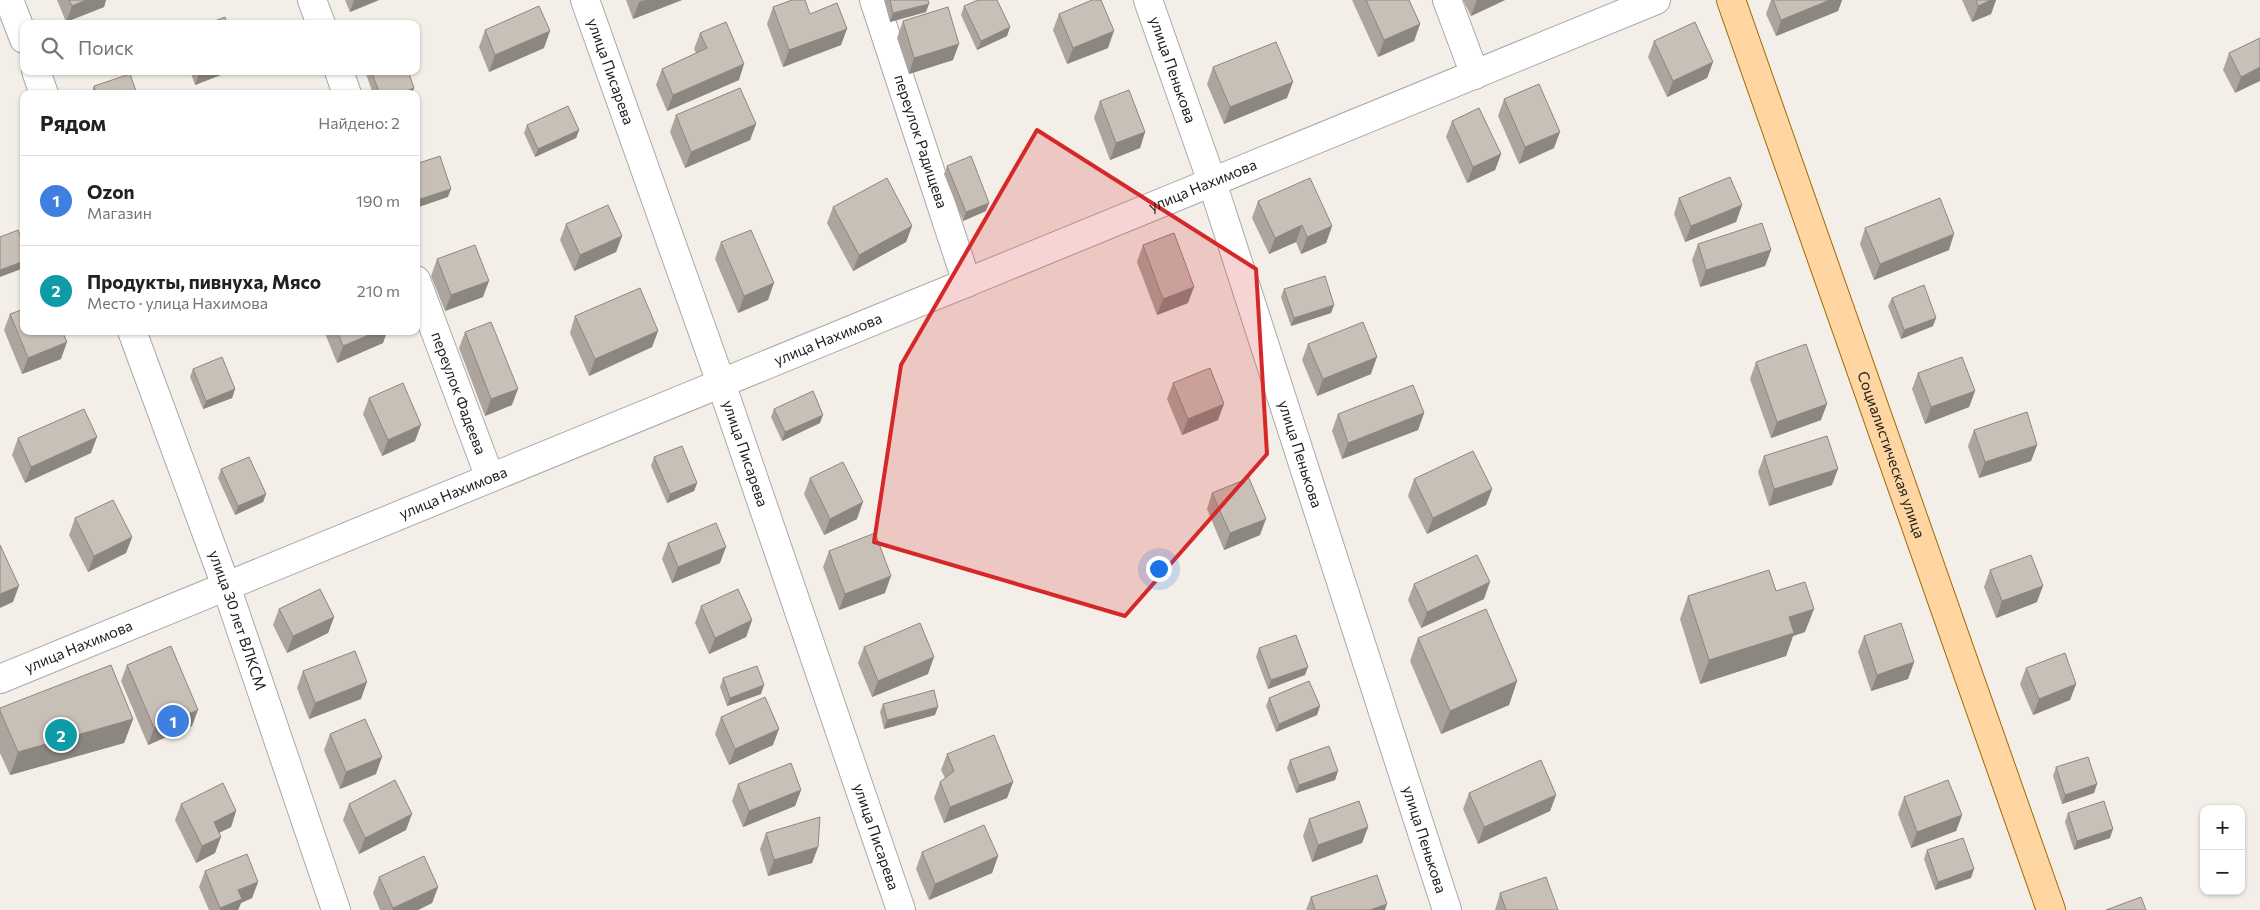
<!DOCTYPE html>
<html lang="ru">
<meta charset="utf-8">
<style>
body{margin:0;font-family:Commissioner,sans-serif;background:#f6f6f6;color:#202124}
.controls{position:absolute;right:15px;bottom:15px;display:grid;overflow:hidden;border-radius:10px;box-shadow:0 1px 4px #0004}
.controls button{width:45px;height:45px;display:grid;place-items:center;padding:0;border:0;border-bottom:1px solid #e0e0e0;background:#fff;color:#202124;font:25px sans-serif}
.you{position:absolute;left:1158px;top:568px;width:18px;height:18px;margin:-12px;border:4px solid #fff;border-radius:50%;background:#1a73e8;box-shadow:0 0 0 8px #1a73e833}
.badge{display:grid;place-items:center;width:32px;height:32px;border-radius:50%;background:#1a73e8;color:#fff;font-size:16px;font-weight:700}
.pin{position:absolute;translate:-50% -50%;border:2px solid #fff;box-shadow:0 1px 5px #0006}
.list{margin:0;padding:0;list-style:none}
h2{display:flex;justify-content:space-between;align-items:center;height:65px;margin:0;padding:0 20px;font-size:21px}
h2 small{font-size:16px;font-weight:400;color:#757577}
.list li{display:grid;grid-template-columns:32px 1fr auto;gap:15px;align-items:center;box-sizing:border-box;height:90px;padding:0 20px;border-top:1px solid #e0e0e0}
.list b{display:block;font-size:19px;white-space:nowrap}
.list p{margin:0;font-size:16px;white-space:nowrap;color:#757577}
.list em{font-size:16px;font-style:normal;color:#757577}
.icon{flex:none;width:28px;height:28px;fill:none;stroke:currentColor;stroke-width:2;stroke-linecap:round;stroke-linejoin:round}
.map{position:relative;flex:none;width:2260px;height:910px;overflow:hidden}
.search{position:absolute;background:#fff;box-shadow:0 1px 4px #0004;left:20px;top:20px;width:400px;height:55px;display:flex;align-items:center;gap:12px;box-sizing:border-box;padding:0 18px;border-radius:10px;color:#757577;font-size:19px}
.panel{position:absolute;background:#fff;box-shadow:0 1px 4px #0004;left:20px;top:90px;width:400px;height:245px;border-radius:10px}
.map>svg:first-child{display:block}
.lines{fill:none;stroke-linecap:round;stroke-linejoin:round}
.minor-casing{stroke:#a9a9a9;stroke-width:30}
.major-casing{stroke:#a06a00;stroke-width:30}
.minor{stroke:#fff;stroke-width:28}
.major{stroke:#ffd6a1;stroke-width:28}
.wall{fill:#aca49d}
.shaded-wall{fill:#8c8680}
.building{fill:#c8bfb7;stroke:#8c8680}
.marked{fill:#d62828;fill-opacity:0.2;stroke:#d62828;stroke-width:4;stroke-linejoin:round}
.labels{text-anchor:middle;stroke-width:5;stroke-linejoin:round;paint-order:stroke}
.street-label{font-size:15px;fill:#222;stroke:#fff}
</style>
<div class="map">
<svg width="2260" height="910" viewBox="0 0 2260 910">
<rect width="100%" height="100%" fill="#f3efe8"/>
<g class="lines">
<defs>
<g id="minor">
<polyline points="9,0 24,39"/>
<polyline points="312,0 321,24"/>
<path id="s1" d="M 585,0 L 721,383 L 901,910"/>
<path id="s2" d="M 874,0 L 967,283"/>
<path id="s3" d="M 1148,0 L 1212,182 L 1447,910"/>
<polyline points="1447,0 1475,75"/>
<polyline points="36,71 44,94"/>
<polyline points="339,71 347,94"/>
<path id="s4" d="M 416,280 L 490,478"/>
<path id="s5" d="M 132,331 L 226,586 L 336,910"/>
<path id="s6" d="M 0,679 L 1656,0"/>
</g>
<g id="major">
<path id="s7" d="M 1731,0 L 2051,910"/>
</g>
</defs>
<use href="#minor" class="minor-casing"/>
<use href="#major" class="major-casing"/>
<use href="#minor" class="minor"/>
<use href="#major" class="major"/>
</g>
<g class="wall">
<polygon points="57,0 106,0 104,7 66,22"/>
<polygon points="345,0 379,0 350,12"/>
<polygon points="626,0 682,0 633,19"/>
<polygon points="884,0 928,0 926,12 890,22"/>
<polygon points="1352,0 1409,0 1420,24 1414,41 1378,57"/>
<polygon points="1463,0 1505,0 1471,16"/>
<polygon points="1771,0 1842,0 1838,11 1776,36 1766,14"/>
<polygon points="1962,0 1996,0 1991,14 1972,22"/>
<polygon points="964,6 1010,27 1007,36 977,50 961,15"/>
<polygon points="773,7 810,14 841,45 783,67 767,24"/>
<polygon points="1059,14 1108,48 1067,64 1053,30"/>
<polygon points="903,21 953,60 909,74 897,38"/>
<polygon points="485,30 544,48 489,72 479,47"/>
<polygon points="700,33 739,80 667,111 656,85 662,69 696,53 694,49"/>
<polygon points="2260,38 2235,93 2223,70 2229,53"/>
<polygon points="1654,41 1713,62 1707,78 1667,97 1648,57"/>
<polygon points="1213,67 1287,98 1224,124 1207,84"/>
<polygon points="190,71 231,71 195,85"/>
<polygon points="367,71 408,71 414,88 412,94 373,94 366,74"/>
<polygon points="94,86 137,94 91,94"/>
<polygon points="1504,99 1554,148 1519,164 1498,116"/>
<polygon points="1100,101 1145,132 1140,148 1110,160 1094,118"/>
<polygon points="676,115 756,124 750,140 685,168 670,132"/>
<polygon points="1452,121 1501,154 1495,170 1467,183 1446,137"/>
<polygon points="527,125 579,130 576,138 535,157 524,133"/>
<polygon points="947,166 989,203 986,211 963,221 944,174"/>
<polygon points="1679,198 1742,205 1736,222 1685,242 1674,214"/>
<polygon points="1258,201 1332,226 1326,243 1301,254 1296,242 1269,254 1252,218"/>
<polygon points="833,207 912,226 906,242 853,271 827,223"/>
<polygon points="566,224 622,236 616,252 574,271 560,240"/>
<polygon points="1865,228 1949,250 1874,280 1860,244"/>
<polygon points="721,242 768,300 738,313 715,259"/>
<polygon points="1698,244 1771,250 1765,266 1700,287 1692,260"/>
<polygon points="1143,245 1188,303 1157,315 1137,262"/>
<polygon points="437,259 483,297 445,311 431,276"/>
<polygon points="1284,289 1334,305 1331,313 1291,326 1281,297"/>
<polygon points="1892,298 1933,326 1901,339 1888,306"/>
<polygon points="10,314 61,359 22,374 4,330"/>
<polygon points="575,316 658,331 652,347 589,376 570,333"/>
<polygon points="324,331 387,331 383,343 337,363"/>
<polygon points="465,332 512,405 485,416 459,348"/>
<polygon points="1308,344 1371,374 1317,396 1302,360"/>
<polygon points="1756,362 1821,420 1771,438 1750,379"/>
<polygon points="193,369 235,389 232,398 203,409 190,377"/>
<polygon points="1918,373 1975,391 1969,407 1925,424 1912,389"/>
<polygon points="1173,383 1218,420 1182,435 1167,399"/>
<polygon points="369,398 415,441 382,456 363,414"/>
<polygon points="774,409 820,423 782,441 771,417"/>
<polygon points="1424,413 1418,430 1342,459 1332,431 1338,414"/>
<polygon points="1974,430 2037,445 2031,461 1979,478 1968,446"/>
<polygon points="18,438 91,453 25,483 12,455"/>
<polygon points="1764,456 1832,485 1769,506 1758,472"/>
<polygon points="654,457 697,483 694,491 667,503 651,466"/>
<polygon points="221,469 266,494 263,502 235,515 218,478"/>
<polygon points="810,478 857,519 824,535 804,494"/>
<polygon points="1414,479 1492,489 1486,505 1427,534 1408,496"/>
<polygon points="1212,493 1260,535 1224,550 1207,509"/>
<polygon points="75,518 132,537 126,553 88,572 69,535"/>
<polygon points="668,543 720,563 672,583 662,559"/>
<polygon points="829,551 885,593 839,610 823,567"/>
<polygon points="1990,570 2037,602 1996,618 1984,587"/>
<polygon points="1414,584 1484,599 1421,628 1408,600"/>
<polygon points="1776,591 1805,632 1793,636 1786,656 1700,684 1680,619 1688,596"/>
<polygon points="701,606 752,620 746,637 709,654 695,623"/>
<polygon points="279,609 334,617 328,633 287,653 273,625"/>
<polygon points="1864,636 1914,662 1908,679 1871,691 1858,652"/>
<polygon points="1418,638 1517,681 1509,705 1441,734 1410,661"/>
<polygon points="864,647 928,674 872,697 858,663"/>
<polygon points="1259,648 1305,675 1268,689 1256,657"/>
<polygon points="127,665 192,726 148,745 121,681"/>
<polygon points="2026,668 2076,684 2070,700 2033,715 2020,684"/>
<polygon points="303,671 361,699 309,719 297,688"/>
<polygon points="723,678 761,694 727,706 720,687"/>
<polygon points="1269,698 1320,706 1317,715 1276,732 1266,706"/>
<polygon points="883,704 935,715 884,729 880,712"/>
<polygon points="0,708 133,719 124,743 10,775 0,753"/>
<polygon points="721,717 773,745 729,765 715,734"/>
<polygon points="330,734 376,774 340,789 324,750"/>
<polygon points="947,754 1013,782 1007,798 944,823 934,798 940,782 945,778 941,770"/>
<polygon points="1290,760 1338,771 1335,780 1296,793 1287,768"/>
<polygon points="2056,767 2097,784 2094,793 2062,804 2053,776"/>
<polygon points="738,784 801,790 795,806 743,827 732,801"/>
<polygon points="1469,793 1556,795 1550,811 1478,844 1463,809"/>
<polygon points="1904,797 1962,815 1956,831 1911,848 1898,814"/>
<polygon points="181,804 236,811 231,827 219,833 215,853 196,863 175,820"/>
<polygon points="349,804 406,830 359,854 343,820"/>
<polygon points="2068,813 2110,838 2074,850 2065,822"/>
<polygon points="1309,819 1368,827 1362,843 1312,862 1303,836"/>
<polygon points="766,833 818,847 812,863 768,876 760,849"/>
<polygon points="1927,850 1971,878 1935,890 1924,859"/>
<polygon points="922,852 998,856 992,873 929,900 916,869"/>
<polygon points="205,871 258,882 252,898 241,903 238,910 209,910 199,887"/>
<polygon points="379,877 438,887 432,903 418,910 380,910 373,893"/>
<polygon points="1500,893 1558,910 1495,910"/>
<polygon points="1311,897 1385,910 1306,910"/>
</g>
<g class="shaded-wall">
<polygon points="86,0 106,0 104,7 66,22 72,6"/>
<polygon points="354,0 379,0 350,12"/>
<polygon points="645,0 682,0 633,19 639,2"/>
<polygon points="1477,0 1505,0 1471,16"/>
<polygon points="1830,0 1842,0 1838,11 1776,36 1781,20"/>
<polygon points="1991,0 1996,0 1991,14 1972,22 1978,6"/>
<polygon points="929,4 926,12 890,22 893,13"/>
<polygon points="1420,24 1414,41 1378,57 1384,40"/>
<polygon points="1010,27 1007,36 977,50 981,41"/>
<polygon points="847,29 841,45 783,67 789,50"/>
<polygon points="550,31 544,48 489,72 495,55"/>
<polygon points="1114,31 1108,48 1067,64 1073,48"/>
<polygon points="959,44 953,60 909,74 914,58"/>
<polygon points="1713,62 1707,78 1667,97 1673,81"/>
<polygon points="744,64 739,80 667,111 673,95"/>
<polygon points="2260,67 2260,81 2235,93 2241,77"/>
<polygon points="200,71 231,71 195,85"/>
<polygon points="1293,82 1287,98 1224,124 1230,107"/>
<polygon points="414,88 412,94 399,94"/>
<polygon points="756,124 750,140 685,168 691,152"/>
<polygon points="579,130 576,138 535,157 538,149"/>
<polygon points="1145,132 1140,148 1110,160 1116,143"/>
<polygon points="1560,132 1554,148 1519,164 1525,147"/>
<polygon points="1501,154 1495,170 1467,183 1473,167"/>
<polygon points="451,189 448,197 416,208 417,200"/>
<polygon points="989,203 986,211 963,221 966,212"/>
<polygon points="1742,205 1736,222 1685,242 1691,226"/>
<polygon points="1302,225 1296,242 1269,254 1275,238"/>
<polygon points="912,226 906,242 853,271 859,255"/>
<polygon points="1332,226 1326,243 1301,254 1307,237"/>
<polygon points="1954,234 1949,250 1874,280 1880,264"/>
<polygon points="622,236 616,252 574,271 580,255"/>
<polygon points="1771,250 1765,266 1700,287 1706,270"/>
<polygon points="24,261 24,268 0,277 0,270"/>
<polygon points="489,281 483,297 445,311 451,295"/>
<polygon points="774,283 768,300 738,313 744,296"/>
<polygon points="1194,287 1188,303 1157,315 1163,299"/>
<polygon points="1334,305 1331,313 1291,326 1294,318"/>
<polygon points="1936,318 1933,326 1901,339 1904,330"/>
<polygon points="378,331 387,331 383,343 337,363 343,346"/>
<polygon points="658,331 652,347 589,376 595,359"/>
<polygon points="67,342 61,359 22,374 28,358"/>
<polygon points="1377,357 1371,374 1317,396 1323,379"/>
<polygon points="235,389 232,398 203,409 206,401"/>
<polygon points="518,389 512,405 485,416 491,399"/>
<polygon points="1975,391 1969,407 1925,424 1931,407"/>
<polygon points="1224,404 1218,420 1182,435 1188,419"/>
<polygon points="1827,404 1821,420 1771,438 1777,422"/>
<polygon points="1424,413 1418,430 1342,459 1348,443"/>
<polygon points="823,415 820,423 782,441 785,432"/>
<polygon points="421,425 415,441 382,456 388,440"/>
<polygon points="97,437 91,453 25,483 31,467"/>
<polygon points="2037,445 2031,461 1979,478 1985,462"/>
<polygon points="1838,469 1832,485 1769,506 1774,489"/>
<polygon points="697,483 694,491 667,503 670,494"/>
<polygon points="1492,489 1486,505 1427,534 1433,518"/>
<polygon points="266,494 263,502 235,515 238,506"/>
<polygon points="863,502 857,519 824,535 830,519"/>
<polygon points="1266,519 1260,535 1224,550 1230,533"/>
<polygon points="132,537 126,553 88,572 94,556"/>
<polygon points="726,547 720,563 672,583 678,567"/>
<polygon points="891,576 885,593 839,610 845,594"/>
<polygon points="1490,582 1484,599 1421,628 1427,612"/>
<polygon points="19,586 13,602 0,608 0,594"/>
<polygon points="2043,586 2037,602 1996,618 2002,601"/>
<polygon points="1814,609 1805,632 1793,636 1786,656 1700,684 1709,660 1789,617"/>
<polygon points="334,617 328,633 287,653 293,636"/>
<polygon points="752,620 746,637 709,654 715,638"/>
<polygon points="934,657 928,674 872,697 878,681"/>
<polygon points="1914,662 1908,679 1871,691 1877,675"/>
<polygon points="1308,667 1305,675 1268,689 1271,680"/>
<polygon points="1517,681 1509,705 1441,734 1450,711"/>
<polygon points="367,682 361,699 309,719 315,703"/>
<polygon points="2076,684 2070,700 2033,715 2039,699"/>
<polygon points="764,685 761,694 727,706 730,698"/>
<polygon points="1320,706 1317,715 1276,732 1279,724"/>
<polygon points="938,707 935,715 884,729 887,720"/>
<polygon points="198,710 192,726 148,745 154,728"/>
<polygon points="133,719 124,743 10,775 18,752"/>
<polygon points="779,729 773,745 729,765 735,749"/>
<polygon points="382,757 376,774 340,789 346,772"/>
<polygon points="1338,771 1335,780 1296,793 1299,785"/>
<polygon points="1013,782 1007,798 944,823 950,807"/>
<polygon points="2097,784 2094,793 2062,804 2065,795"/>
<polygon points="801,790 795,806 743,827 749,811"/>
<polygon points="1556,795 1550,811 1478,844 1484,827"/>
<polygon points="236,811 231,827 208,838 214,822"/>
<polygon points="412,814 406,830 359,854 365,838"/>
<polygon points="1962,815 1956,831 1911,848 1917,832"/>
<polygon points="1368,827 1362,843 1312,862 1318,845"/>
<polygon points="2113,829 2110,838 2074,850 2077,841"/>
<polygon points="221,837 215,853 196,863 202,846"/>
<polygon points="818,847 812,863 768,876 774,860"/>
<polygon points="998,856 992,873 929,900 935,884"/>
<polygon points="1974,869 1971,878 1935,890 1938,882"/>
<polygon points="258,882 252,898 241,903 238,910 220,910 220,908 238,890"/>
<polygon points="438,887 432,903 418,910 392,910 393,908"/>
<polygon points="1387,904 1385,910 1370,910"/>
</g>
<g class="building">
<polygon points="69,0 86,0 72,6"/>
<polygon points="792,0 805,0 810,14 837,3 847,29 789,50 773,7"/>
<polygon points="890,0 928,0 929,4 893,13"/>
<polygon points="978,0 997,0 1010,27 981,41 964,6"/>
<polygon points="1092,0 1101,0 1114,31 1073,48 1059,14"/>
<polygon points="1366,0 1409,0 1420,24 1384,40"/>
<polygon points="1773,0 1830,0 1781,20"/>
<polygon points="1976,0 1991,0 1978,6"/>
<polygon points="539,6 550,31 495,55 485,30"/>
<polygon points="948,7 959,44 914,58 903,21"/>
<polygon points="225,17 227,24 207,24"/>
<polygon points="726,22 744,64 673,95 662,69 707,48 700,33"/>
<polygon points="1695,22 1713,62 1673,81 1654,41"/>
<polygon points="2260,38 2260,67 2241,77 2229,53"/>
<polygon points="1276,42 1293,82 1230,107 1213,67"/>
<polygon points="371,71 408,71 414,88 399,94 380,94"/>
<polygon points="130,74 137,94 96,94 94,86"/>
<polygon points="1539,84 1560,132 1525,147 1504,99"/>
<polygon points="740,88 756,124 691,152 676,115"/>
<polygon points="1129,90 1145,132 1116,143 1100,101"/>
<polygon points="568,106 579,130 538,149 527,125"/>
<polygon points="1479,108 1501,154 1473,167 1452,121"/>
<polygon points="440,156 451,189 417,200 416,198 416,164"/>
<polygon points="971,156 989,203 966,212 947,166"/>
<polygon points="1730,177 1742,205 1691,226 1679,198"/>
<polygon points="887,178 912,226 859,255 833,207"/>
<polygon points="1310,178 1332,226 1307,237 1302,225 1275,238 1258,201"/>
<polygon points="1940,198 1954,234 1880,264 1865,228"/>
<polygon points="608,205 622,236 580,255 566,224"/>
<polygon points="1762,223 1771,250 1706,270 1698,244"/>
<polygon points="18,230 24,245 24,261 0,270 0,237"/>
<polygon points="751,230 774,283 744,296 721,242"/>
<polygon points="1174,233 1194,287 1163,299 1143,245"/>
<polygon points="475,245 489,281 451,295 437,259"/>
<polygon points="1325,276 1334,305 1294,318 1284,289"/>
<polygon points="1924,285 1936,318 1904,330 1892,298"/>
<polygon points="640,288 658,331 595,359 575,316"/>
<polygon points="24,309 24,331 62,331 67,342 28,358 10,314"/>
<polygon points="491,322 518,389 491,399 465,332"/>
<polygon points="1363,322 1377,357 1323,379 1308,344"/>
<polygon points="337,331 378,331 343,346"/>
<polygon points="1806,344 1827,404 1777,422 1756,362"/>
<polygon points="222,357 235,389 206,401 193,369"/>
<polygon points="1962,357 1975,391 1931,407 1918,373"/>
<polygon points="1210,368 1224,404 1188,419 1173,383"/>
<polygon points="403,383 421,425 388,440 369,398"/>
<polygon points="1413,385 1424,413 1348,443 1338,414"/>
<polygon points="813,391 823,415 785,432 774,409"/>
<polygon points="84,409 97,437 31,467 18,438"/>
<polygon points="2027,412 2037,445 1985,462 1974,430"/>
<polygon points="1827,436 1838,469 1774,489 1764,456"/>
<polygon points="682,446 697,483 670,494 654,457"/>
<polygon points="1473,451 1492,489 1433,518 1414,479"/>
<polygon points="249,457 266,494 238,506 221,469"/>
<polygon points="843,462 863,502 830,519 810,478"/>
<polygon points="1249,478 1266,519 1230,533 1212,493"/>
<polygon points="113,500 132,537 94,556 75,518"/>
<polygon points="716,523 726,547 678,567 668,543"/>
<polygon points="875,533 891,576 845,594 829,551"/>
<polygon points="0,545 19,586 0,594"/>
<polygon points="1477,555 1490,582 1427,612 1414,584"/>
<polygon points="2031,555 2043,586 2002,601 1990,570"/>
<polygon points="1769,570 1776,591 1805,582 1814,609 1789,617 1794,633 1709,660 1688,596"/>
<polygon points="320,589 334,617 293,636 279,609"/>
<polygon points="738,589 752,620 715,638 701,606"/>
<polygon points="1486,609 1517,681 1450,711 1418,638"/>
<polygon points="920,623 934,657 878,681 864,647"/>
<polygon points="1901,623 1914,662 1877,675 1864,636"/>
<polygon points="1296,635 1308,667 1271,680 1259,648"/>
<polygon points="171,646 198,710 154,728 127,665"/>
<polygon points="355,651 367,682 315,703 303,671"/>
<polygon points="2065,653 2076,684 2039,699 2026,668"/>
<polygon points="111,665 133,719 18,752 0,711 0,708"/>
<polygon points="757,666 764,685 730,698 723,678"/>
<polygon points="1309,681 1320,706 1279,724 1269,698"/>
<polygon points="934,690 938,707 887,720 883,704"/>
<polygon points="765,697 779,729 735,749 721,717"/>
<polygon points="365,719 382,757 346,772 330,734"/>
<polygon points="994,735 1013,782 950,807 940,782 954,771 947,754"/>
<polygon points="1329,746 1338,771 1299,785 1290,760"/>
<polygon points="2088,757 2097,784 2065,795 2056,767"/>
<polygon points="1541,760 1556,795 1484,827 1469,793"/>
<polygon points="791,763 801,790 749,811 738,784"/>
<polygon points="395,780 412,814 365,838 349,804"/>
<polygon points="1948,780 1962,815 1917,832 1904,797"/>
<polygon points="223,783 236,811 214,822 221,837 202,846 181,804"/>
<polygon points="1359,801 1368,827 1318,845 1309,819"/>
<polygon points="2104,801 2113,829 2077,841 2068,813"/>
<polygon points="820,817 818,847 774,860 766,833"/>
<polygon points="984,825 998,856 935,884 922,852"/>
<polygon points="1963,838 1974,869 1938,882 1927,850"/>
<polygon points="247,854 258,882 238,890 242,899 220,908 205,871"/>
<polygon points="424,856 438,887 393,908 379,877"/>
<polygon points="1377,875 1387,904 1370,910 1315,910 1311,897"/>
<polygon points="1546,877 1558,910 1506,910 1500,893"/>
<polygon points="2141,897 2146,910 2106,910"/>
</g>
<path class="marked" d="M 1037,130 L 1256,269 L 1267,454 L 1125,616 L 874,542 L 901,365 Z"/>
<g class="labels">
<g class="street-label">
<text dy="5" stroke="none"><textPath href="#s3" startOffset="74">улица Пенькова</textPath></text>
<text dy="5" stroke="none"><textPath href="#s1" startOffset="76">улица Писарева</textPath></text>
<text dy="5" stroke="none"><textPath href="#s2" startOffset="149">переулок Радищева</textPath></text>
<text dy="5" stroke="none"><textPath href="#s6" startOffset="1300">улица Нахимова</textPath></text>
<text dy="5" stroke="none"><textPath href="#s6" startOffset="895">улица Нахимова</textPath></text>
<text dy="5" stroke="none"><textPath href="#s4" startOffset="121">переулок Фадеева</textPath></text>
<text dy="5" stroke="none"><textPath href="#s1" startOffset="481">улица Писарева</textPath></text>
<text dy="5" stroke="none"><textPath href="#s3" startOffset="479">улица Пенькова</textPath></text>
<text dy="5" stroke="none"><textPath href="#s7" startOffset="482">Социалистическая улица</textPath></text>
<text dy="5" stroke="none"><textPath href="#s6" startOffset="490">улица Нахимова</textPath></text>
<text dy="5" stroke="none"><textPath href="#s5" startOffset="308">улица 30 лет ВЛКСМ</textPath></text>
<text dy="5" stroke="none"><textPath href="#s6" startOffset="85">улица Нахимова</textPath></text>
<text dy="5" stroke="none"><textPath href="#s1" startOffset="886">улица Писарева</textPath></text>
<text dy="5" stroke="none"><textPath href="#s3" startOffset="884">улица Пенькова</textPath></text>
</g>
</g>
</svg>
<div class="controls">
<button>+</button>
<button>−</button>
</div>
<div class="you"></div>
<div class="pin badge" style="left:173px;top:721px;background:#3f7fe0">1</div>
<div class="pin badge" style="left:61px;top:735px;background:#0f9aa8">2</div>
<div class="search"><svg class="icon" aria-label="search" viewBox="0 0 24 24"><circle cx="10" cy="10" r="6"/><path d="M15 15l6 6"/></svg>Поиск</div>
<section class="panel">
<h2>Рядом<small>Найдено: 2</small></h2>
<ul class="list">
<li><span class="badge" style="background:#3f7fe0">1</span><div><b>Ozon</b><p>Магазин</p></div><em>190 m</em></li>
<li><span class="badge" style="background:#0f9aa8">2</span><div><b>Продукты, пивнуха, Мясо</b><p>Место · улица Нахимова</p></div><em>210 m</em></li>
</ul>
</section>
</div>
